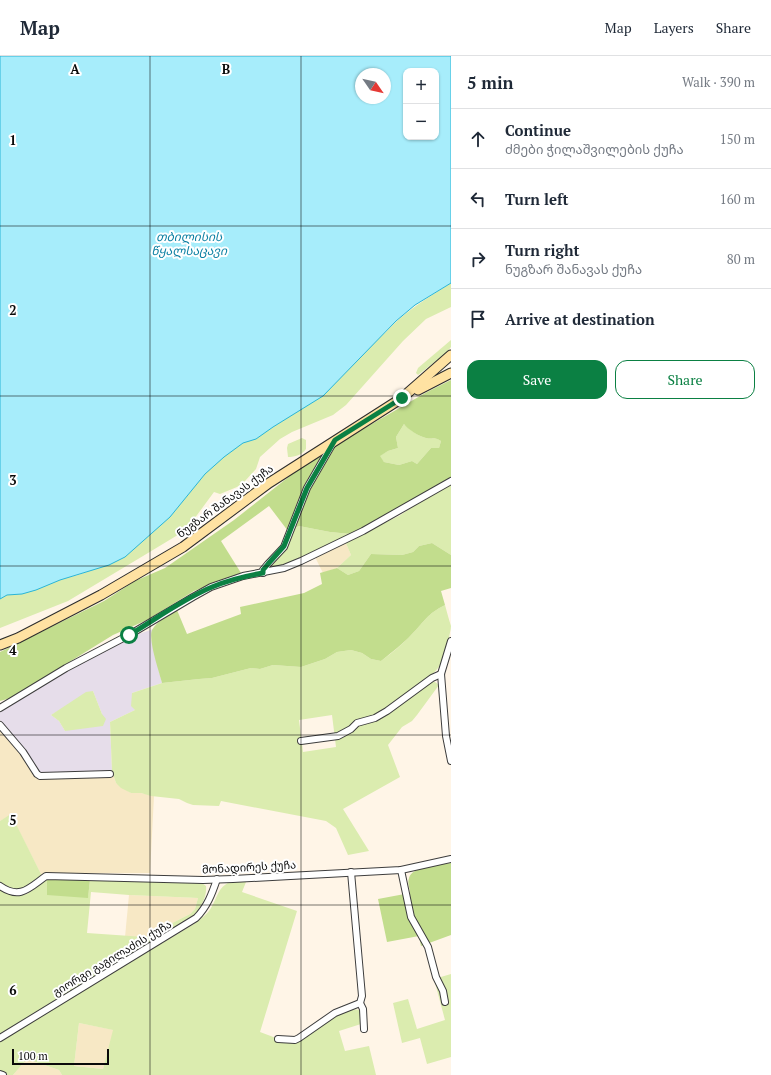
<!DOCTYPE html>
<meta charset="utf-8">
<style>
body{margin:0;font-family:"PT Serif","Noto Sans Georgian",serif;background:#f6f6f7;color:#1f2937}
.controls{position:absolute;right:12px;top:12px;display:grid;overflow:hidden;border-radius:8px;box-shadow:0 1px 3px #0004}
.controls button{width:36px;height:36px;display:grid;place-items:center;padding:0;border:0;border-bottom:1px solid #e0e1e3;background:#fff;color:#1f2937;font:20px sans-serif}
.compass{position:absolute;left:355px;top:12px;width:36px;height:36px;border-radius:50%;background:#fff;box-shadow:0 1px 3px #0004;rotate:124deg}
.scale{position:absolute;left:12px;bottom:10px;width:97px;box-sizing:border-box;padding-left:4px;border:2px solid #0a0a0a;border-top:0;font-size:11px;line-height:14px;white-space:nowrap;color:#0a0a0a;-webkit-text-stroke:3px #fff;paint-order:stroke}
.stop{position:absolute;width:12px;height:12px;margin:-9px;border:3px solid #0b8043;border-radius:50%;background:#fff}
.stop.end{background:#0b8043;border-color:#fff;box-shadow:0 1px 4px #0008}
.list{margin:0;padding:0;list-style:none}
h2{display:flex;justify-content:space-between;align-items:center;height:52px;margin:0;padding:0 16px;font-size:17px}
h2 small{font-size:13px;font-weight:400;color:#747a83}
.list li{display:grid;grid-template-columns:26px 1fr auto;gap:12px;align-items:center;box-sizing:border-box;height:60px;padding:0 16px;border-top:1px solid #e0e1e3}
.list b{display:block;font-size:15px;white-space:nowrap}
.list p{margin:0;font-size:13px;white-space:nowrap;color:#747a83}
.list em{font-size:13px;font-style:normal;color:#747a83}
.actions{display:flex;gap:8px;padding:12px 16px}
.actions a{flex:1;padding:9px 0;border:1px solid #0b8043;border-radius:12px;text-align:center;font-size:14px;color:#0b8043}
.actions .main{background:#0b8043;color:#fff}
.icon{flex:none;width:22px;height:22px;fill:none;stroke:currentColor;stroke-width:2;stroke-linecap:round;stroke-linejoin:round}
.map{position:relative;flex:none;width:451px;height:1019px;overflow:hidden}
header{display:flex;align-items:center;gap:24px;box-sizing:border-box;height:56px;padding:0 20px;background:#fff;border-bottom:1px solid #e0e1e3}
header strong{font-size:19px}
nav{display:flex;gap:22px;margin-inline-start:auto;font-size:14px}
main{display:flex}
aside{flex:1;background:#fff}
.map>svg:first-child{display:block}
.industrial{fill:#e6ddea;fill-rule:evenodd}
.farmland{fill:#f7e8c5}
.green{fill:#dbecaf;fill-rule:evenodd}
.forest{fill:#c2dd8d;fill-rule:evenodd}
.water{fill:#a7edfb;stroke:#29b5d7;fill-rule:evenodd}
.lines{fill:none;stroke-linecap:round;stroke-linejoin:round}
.street-casing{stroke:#3d3d3d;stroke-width:8}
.secondary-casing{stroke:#2c2c2c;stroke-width:11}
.street{stroke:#fff;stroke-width:6}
.secondary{stroke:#ffe2a2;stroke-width:9}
.route{stroke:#0b8043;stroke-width:5}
.grid{fill:none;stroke:#0a0a0a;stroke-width:1;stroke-opacity:0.55}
.labels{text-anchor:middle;stroke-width:4;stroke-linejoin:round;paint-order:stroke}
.street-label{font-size:11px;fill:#0a0a0a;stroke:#fff}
.water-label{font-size:12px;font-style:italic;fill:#0c80a3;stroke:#fff}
.grid-label{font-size:13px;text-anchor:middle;font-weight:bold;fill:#0a0a0a;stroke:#fff;stroke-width:4;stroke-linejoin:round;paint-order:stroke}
</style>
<header>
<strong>Map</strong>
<nav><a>Map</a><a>Layers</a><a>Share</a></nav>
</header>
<main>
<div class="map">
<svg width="451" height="1019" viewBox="0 0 451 1019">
<rect width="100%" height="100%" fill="#fff5e7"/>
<path class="industrial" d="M 153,573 L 151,582 L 162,627 L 132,637 L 135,654 L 110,666 L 112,715 L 40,718 L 27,698 L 0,664 L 0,656 L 63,616 L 136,579 ZM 93,635 L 102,658 L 65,675 L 59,665 L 51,659 Z"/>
<g class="farmland">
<polygon points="345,485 351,499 337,512 323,517 315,501"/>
<polygon points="0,673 36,711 40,718 112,715 116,727 131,737 141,737 154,740 150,817 51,817 42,820 11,759 0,765"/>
<polygon points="129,839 198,842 195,853 190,858 145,881 125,881"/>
<polygon points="79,967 114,974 103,1013 74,1010"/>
<polygon points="27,1003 59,1014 62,1019 13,1019"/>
</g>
<g class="green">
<path d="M 451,227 L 451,251 L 426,263 L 403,285 L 346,349 L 333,359 L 292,376 L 280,383 L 260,401 L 256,413 L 245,425 L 237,431 L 220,438 L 214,436 L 186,474 L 148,497 L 68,545 L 0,572 L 0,537 L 78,519 L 91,514 L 228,391 L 273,371 L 280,366 L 386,276 C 405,255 428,242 451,227 Z"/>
<polygon points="451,284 451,291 446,297 418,319 416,317 418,312"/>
<path d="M 404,368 C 408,373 420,381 426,382 C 433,384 433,380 441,385 L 439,392 L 431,392 L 417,408 L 412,405 L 399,409 L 384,406 L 379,400 L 388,395 L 398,392 L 396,381 Z"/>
<path d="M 302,382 L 306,384 L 306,393 C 302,399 295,401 288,401 L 287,392 L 288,388 Z"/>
<polygon points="451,428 451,499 432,487 419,490 413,496 402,499 371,498 359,515 348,519 337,512 351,499 345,485 399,460 432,438"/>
<path d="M 299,470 L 330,476 L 351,478 L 290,506 L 276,511 L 272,511 L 271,509 C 284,496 288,491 293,473 Z"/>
<path d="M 445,549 C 447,556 449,564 451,570 C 451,574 449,579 449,583 C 445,600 443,610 429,621 L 430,626 L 435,626 L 439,629 L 417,659 L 412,665 L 402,671 L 388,689 L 400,721 L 343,753 L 369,795 L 348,799 L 336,772 L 326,765 L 221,745 L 219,750 L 193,749 L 187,747 L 179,743 L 151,740 L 141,737 L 131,737 L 121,732 L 116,727 L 112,715 L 110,666 L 135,654 L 131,650 L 132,637 L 162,627 L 199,623 L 212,622 L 251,612 L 260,613 L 273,609 L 301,611 L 325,603 L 337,596 L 351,594 L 362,597 L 371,603 L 381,605 C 392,597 403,588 412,578 C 425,565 427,558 445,549 ZM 332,659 L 336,691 L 303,696 L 299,664 Z"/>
<polygon points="93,635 102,658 106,663 103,670 65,675 59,665 51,659 86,636"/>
<path d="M 11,758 L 42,820 C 24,834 22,840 0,827 L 0,765 Z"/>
<path d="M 47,823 L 88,841 L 90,824 L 199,825 L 206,830 C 207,842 201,850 194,860 L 0,978 L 0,832 L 19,839 L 27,838 ZM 91,836 L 129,839 L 198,842 L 195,853 L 190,858 L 145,881 L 87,877 Z"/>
<path d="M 230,826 L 246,826 L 242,836 L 297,855 L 260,976 L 276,982 L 276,985 C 280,986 287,987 291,985 C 309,979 342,949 360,954 L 361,968 L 339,975 L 345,995 L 369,990 L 376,1019 L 62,1019 L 59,1014 L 27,1003 L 13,1019 L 8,1019 L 0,1015 L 0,985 L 194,868 C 200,863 207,859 211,852 C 217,842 218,831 230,826 ZM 79,967 L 113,974 L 103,1013 L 74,1010 Z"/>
<polygon points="451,918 451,1001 427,1008 420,982 402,987 393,947 408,943 417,973 445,964 434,923"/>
</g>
<g class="forest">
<path d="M 451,324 L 451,421 L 369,470 L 351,478 L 330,476 L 299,470 L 288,475 L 269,450 L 221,485 L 241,517 L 194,535 L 147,564 L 113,579 L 11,642 L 0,645 L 0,596 L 104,545 L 135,525 L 165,512 L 234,464 L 300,412 L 339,387 L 427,336 ZM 404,368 C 407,373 420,381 426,382 C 433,384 432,380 441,385 L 439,392 L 431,392 L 417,408 L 412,405 L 399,409 L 384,406 L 380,400 L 388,395 L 398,392 L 396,381 Z"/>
<path d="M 432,487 L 451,499 L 451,532 L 441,535 L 445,549 C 427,558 425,565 412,578 C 403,588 391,597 381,605 L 371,603 L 362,597 L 351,594 L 337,596 L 325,603 L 301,611 L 273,609 L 260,613 L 251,612 L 212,622 L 199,623 L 162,627 C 159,615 148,584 152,574 C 157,565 169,559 177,554 L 187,578 L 241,558 L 240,551 L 304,537 L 322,528 L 320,517 L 337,512 L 348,519 L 359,515 L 371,498 L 402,499 L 413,496 L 419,490 Z"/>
<path d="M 451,807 L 451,879 L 421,890 L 419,880 L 387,886 L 378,843 L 410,837 C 410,832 407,827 409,822 C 412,810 440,809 451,807 Z"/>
<polygon points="47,823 90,824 88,842 47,839"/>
</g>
<path class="water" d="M 0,0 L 451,0 L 451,227 L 415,249 L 396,265 L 323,340 L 273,371 L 256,383 L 243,387 L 224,401 L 205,418 L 170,461 L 125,501 L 109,509 L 60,524 L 36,534 L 22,538 L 7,539 L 0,543 ZM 406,15 L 436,15 L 436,81 L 406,81 ZM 361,18 L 385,18 L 385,42 L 361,42 Z"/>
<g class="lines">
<defs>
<g id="street">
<polyline points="263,517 263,514 268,508 284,491 307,432 333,387"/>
<polyline points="451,585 441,618 446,680 451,705"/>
<polyline points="0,652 66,612 129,579 193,541 211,531 243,520 284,512 301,505 363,475 451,425"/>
<polyline points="0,669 23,696 37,718 40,720 110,718"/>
<polyline points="301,685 338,680 351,673 357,667 375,662 387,655 432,622 441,618"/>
<polyline points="401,814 411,861 428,891 436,921 443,935 445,946"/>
<path d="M 0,830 C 20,844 29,832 46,820 L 203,824 L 233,823 L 401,814 L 451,803"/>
<polyline points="360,947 363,953 364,973"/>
<path d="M 0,982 L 196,862 C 207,851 212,838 217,823"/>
<polyline points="278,983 295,984 299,982 335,957 360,947 362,940 351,816"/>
<polyline points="0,1018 3,1019"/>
</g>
<g id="secondary">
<polyline points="418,334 451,317"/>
<polyline points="0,589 18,582 101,539 183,491 269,427 402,342 451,299"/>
</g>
</defs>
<use href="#street" class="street-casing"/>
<use href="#secondary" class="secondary-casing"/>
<use href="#street" class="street"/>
<use href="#secondary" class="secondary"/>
</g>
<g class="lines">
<path class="route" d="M 129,579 C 156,563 183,543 212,531 C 229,524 245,520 263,517 L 263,514 L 268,508 L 284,490 L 307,432 L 335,384 L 402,342"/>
</g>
<path class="grid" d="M 150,0 L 150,1019M 301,0 L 301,1019M 0,170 L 451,170M 0,340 L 451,340M 0,510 L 451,510M 0,679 L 451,679M 0,849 L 451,849"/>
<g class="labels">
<g class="street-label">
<text transform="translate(225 445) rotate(-36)" y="4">ნუგზარ შანავას ქუჩა</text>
<text transform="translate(249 811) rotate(-3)" y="4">მონადირეს ქუჩა</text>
<text transform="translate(112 902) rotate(-31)" y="4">გიორგი გაგილაძის ქუჩა</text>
</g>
<g class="water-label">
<text x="189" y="185">თბილისის<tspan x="189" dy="14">წყალსაცავი</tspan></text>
</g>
</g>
<g class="grid-label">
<text x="75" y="18">A</text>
<text x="226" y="18">B</text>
<text x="13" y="89">1</text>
<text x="13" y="259">2</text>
<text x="13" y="429">3</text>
<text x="13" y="599">4</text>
<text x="13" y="769">5</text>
<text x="13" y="939">6</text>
</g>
</svg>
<div class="controls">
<button>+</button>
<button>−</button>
</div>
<svg class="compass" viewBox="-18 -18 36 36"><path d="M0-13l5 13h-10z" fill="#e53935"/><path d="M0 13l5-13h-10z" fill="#747a83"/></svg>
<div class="scale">100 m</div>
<div class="stop" style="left:129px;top:579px"></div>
<div class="stop end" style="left:402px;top:342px"></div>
</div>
<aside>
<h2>5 min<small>Walk · 390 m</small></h2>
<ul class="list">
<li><svg class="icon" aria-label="ahead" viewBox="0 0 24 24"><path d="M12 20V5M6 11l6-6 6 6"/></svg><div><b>Continue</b><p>ძმები ჭილაშვილების ქუჩა</p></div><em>150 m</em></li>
<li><svg class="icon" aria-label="left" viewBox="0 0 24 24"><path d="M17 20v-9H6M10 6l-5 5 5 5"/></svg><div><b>Turn left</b></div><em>160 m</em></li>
<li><svg class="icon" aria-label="right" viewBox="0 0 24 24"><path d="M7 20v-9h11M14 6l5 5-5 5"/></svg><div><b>Turn right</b><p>ნუგზარ შანავას ქუჩა</p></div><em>80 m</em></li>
<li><svg class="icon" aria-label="arrive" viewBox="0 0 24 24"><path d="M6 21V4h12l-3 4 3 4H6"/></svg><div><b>Arrive at destination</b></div></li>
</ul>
<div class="actions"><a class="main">Save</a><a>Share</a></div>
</aside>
</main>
